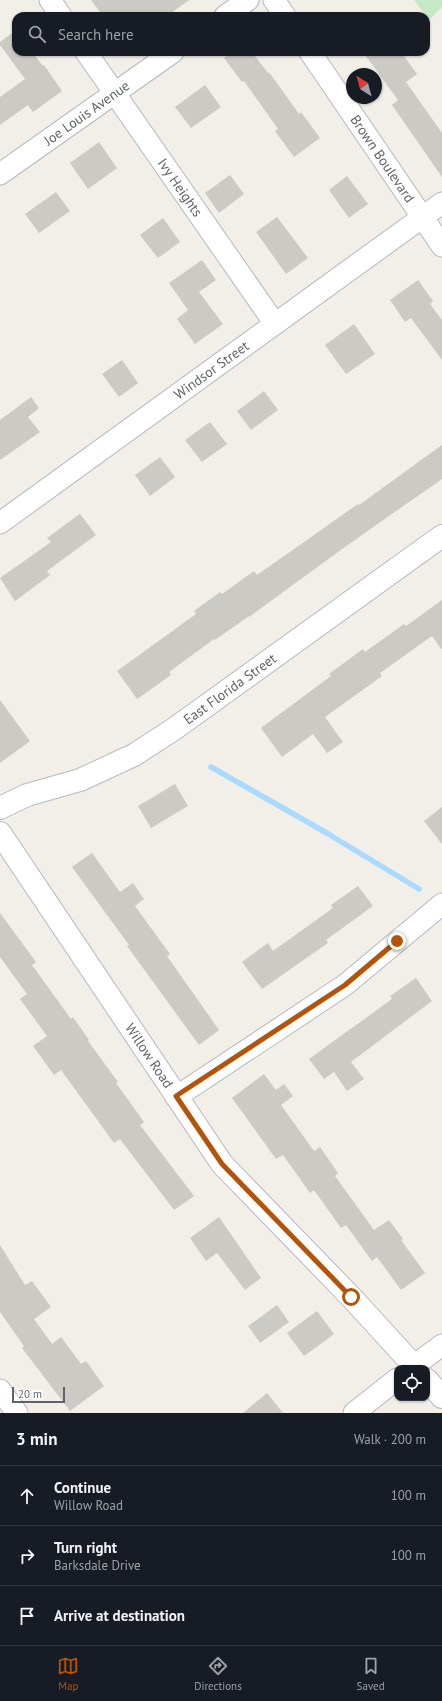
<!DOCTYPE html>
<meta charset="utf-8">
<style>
body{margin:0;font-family:"PT Sans",sans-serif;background:#242831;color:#f1f3f6}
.controls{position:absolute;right:12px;bottom:12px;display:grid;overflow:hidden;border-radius:8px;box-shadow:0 1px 3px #0004}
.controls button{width:36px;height:36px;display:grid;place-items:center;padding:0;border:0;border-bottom:1px solid #363941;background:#171b24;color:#f1f3f6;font:20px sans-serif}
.compass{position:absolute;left:346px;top:68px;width:36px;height:36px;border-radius:50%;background:#171b24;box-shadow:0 1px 3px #0004;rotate:324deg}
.scale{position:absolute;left:12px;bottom:10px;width:53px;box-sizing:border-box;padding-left:4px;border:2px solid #5f6368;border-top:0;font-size:11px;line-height:14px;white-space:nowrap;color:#5f6368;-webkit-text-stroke:3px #fff;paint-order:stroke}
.stop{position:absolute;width:12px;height:12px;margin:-9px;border:3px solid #b45309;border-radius:50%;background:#fff}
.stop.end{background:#b45309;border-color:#fff;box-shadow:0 1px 4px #0008}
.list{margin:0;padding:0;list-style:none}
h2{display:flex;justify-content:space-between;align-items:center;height:52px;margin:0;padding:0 16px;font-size:17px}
h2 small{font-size:13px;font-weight:400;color:#9ea1a6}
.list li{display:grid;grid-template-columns:26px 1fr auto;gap:12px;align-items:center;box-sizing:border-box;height:60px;padding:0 16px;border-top:1px solid #363941}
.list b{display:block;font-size:15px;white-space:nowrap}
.list p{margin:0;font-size:13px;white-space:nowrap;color:#9ea1a6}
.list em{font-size:13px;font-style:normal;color:#9ea1a6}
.icon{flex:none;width:22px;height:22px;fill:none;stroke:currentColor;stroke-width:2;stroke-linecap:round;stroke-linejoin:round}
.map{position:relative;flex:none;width:442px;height:1413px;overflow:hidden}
.search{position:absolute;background:#171b24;box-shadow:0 1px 3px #0004;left:12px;right:12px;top:12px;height:44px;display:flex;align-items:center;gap:10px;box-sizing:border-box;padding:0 14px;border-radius:12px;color:#9ea1a6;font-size:15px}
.sheet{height:232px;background:#171b24}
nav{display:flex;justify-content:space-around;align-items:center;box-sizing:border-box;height:56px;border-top:1px solid #363941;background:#171b24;font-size:11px;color:#9ea1a6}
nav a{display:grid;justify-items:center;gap:2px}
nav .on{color:#b45309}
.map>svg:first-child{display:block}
.green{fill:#c5e8c5}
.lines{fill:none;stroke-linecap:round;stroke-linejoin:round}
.stream{stroke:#aadaff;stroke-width:5.5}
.building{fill:#cccac5}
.minor-casing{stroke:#b5b8bc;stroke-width:23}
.tertiary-casing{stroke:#b5b8bc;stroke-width:24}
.secondary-casing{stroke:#b6babf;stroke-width:24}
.minor{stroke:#fff;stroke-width:21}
.tertiary{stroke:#fff;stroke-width:22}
.secondary{stroke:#fff;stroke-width:22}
.route{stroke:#b45309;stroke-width:5}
.labels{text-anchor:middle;stroke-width:3;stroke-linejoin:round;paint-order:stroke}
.street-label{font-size:14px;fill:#5f6368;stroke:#fff}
</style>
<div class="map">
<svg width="442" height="1413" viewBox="0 0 442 1413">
<rect width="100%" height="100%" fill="#f1efe8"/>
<polygon class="green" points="414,0 442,0 442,7 429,20"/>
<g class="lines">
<polyline class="stream" points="211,767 325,832 419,889"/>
</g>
<g class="building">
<polygon points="91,0 189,0 167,16 103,16"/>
<polygon points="16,30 16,52 32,52 43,66 44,65 62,91 33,112 28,105 0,125 0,97 25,79 0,45 0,42"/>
<polygon points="232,52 252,52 268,73 269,72 299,114 301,112 320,138 294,157 275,131 278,129 244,81 242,82 224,58"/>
<polygon points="363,52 401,52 417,74 406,82 442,133 442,177 392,105 398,100"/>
<polygon points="205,85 221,107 191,128 175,107"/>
<polygon points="99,142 117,168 88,189 70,163"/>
<polygon points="230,175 244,194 219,213 205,193"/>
<polygon points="347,176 368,204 349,218 329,190"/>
<polygon points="56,192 70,211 39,233 25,214"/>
<polygon points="277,217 308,258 286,274 256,232"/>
<polygon points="163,218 180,242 158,258 140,235"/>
<polygon points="202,260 216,280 199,292 223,324 195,344 177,319 188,310 169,283"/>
<polygon points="418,280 433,301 430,304 442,320 442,360 411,318 405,322 390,300"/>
<polygon points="354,324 375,354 346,374 325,345"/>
<polygon points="122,360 138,383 119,397 102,374"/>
<polygon points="264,391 278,410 251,430 237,411"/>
<polygon points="31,397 39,408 28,417 40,432 0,460 0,420"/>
<polygon points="210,422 227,444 202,462 185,440"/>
<polygon points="442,445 442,479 349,544 249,617 249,616 215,640 214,639 169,672 171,675 137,699 117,671 196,614 194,611 220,592 222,594 254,571 257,575 358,504 359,505"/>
<polygon points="160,457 175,477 150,496 135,475"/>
<polygon points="80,514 96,535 47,571 50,575 15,601 0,578 51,542 47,538"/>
<polygon points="442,600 442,650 432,636 380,673 382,676 325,717 343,742 327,753 313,734 282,757 261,728 331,676 329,674 363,649 365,652 404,624 406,626"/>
<polygon points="0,700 30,741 0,763"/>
<polygon points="175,784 188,806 151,828 138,806"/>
<polygon points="442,807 442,844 424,821"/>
<polygon points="92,853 120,892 133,883 144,899 135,906 170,954 167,956 219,1030 199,1045 127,946 129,945 72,867"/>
<polygon points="358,886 373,906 326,940 328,943 262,989 242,962 268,943 273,951 333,908 331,905"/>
<polygon points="0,913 36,962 32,965 71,1019 73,1017 89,1040 88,1041 118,1082 116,1083 144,1122 140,1125 194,1196 174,1210 120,1139 114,1143 61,1070 54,1075 33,1046 47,1036 20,999 27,994 0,957"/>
<polygon points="416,978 432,1001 351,1062 364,1079 347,1091 334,1072 324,1079 309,1059 392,999 390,996"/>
<polygon points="264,1074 276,1090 284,1084 293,1096 281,1105 314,1151 320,1147 338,1173 335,1176 374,1230 389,1220 403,1239 401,1240 425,1273 401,1290 377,1257 372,1261 346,1225 341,1228 314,1190 310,1193 283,1155 276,1159 232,1098"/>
<polygon points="219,1217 261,1278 245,1290 217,1253 206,1261 190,1238"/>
<polygon points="0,1245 25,1285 32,1281 51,1307 34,1319 52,1344 61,1337 81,1364 86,1361 104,1386 70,1411 22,1348 24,1346 0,1312"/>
<polygon points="277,1305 289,1322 260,1343 248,1326"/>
<polygon points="317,1311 334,1334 304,1356 287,1333"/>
<polygon points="267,1393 283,1413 243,1413"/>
</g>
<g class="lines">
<defs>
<g id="minor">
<polyline points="50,0 61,16"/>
<polyline points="274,0 285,16"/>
<polyline points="225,16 248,0"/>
<path id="s1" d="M 86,52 L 275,324"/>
<path id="s2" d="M 310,52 L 442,246"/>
<path id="s3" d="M 0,174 L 173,52"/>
<path id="s4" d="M 0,523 L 442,203"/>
<polyline points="176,1097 345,985 442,904"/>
<polyline points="411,1368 442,1345"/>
<polyline points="0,1390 17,1413"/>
<polyline points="354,1413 397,1379"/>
</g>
<g id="tertiary">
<path id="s5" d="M 0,833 L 222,1164 L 351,1297 L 416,1368"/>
<polyline points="427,1380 442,1397"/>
</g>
<g id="secondary">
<path id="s6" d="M 0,808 L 27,795 L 80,780 L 134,755 L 174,729 L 442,536"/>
</g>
</defs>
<use href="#minor" class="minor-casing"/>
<use href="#tertiary" class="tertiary-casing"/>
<use href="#secondary" class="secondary-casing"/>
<use href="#minor" class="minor"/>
<use href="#tertiary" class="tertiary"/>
<use href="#secondary" class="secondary"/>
</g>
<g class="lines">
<polyline class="route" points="351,1297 222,1164 176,1096 345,985 397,941"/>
</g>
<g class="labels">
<g class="street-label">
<text dy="5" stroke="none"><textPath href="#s3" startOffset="106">Joe Louis Avenue</textPath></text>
<text dy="5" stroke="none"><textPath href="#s2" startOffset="129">Brown Boulevard</textPath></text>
<text dy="5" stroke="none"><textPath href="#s1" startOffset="165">Ivy Heights</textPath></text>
<text dy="5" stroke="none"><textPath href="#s4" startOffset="261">Windsor Street</textPath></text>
<text dy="5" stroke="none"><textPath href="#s6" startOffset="261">East Florida Street</textPath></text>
<text dy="5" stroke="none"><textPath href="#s5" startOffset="268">Willow Road</textPath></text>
</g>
</g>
</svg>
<div class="controls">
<button><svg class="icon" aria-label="locate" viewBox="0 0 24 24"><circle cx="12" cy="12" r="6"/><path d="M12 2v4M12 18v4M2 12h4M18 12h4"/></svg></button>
</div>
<svg class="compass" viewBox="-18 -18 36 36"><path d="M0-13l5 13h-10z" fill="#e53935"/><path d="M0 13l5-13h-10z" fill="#9ea1a6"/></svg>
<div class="scale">20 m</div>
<div class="stop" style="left:351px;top:1297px"></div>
<div class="stop end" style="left:397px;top:941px"></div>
<div class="search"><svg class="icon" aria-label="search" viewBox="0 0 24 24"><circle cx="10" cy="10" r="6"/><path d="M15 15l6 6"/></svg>Search here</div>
</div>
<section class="sheet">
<h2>3 min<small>Walk · 200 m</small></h2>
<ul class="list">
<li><svg class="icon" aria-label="ahead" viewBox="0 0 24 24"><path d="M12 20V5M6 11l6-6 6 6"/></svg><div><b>Continue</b><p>Willow Road</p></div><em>100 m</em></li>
<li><svg class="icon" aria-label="right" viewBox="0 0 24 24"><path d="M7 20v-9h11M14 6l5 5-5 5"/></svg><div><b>Turn right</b><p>Barksdale Drive</p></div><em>100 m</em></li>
<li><svg class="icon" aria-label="arrive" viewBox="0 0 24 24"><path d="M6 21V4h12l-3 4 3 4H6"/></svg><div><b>Arrive at destination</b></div></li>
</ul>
</section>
<nav>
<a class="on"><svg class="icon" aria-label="map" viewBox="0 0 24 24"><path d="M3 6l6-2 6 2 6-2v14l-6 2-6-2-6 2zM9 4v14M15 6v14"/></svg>Map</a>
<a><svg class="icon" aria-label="directions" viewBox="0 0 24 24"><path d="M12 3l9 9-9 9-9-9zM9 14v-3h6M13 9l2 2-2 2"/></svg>Directions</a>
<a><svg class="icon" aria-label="saved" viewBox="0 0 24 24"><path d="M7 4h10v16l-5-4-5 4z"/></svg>Saved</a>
</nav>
